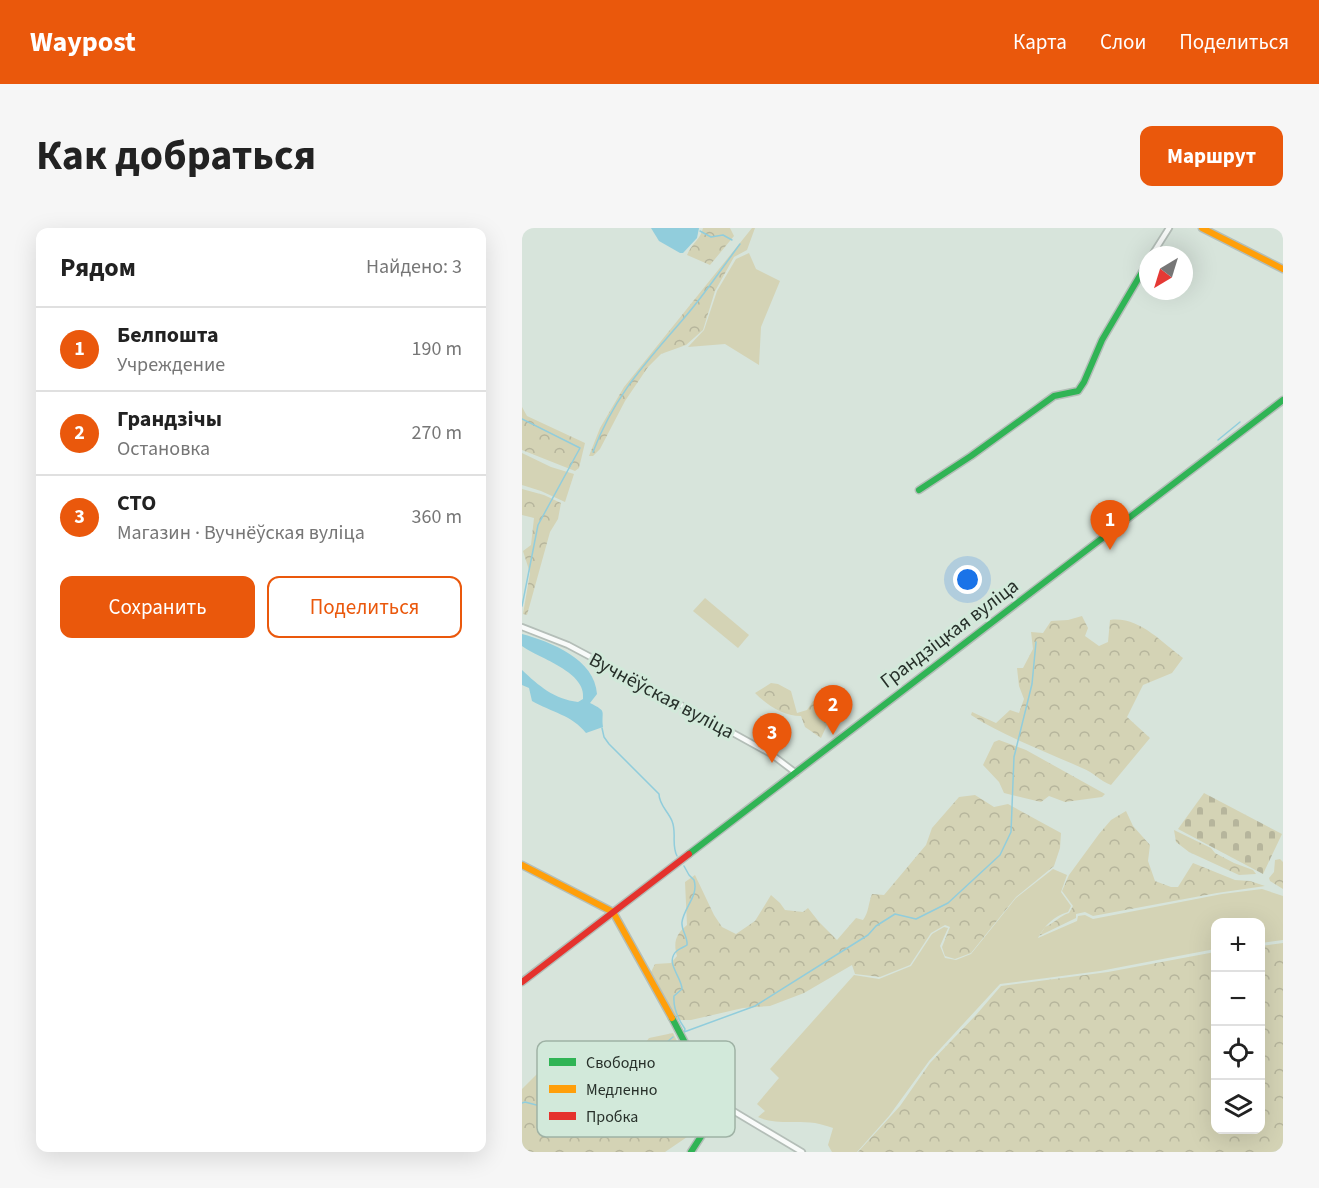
<!DOCTYPE html>
<html lang="ru">
<meta charset="utf-8">
<style>
body{margin:0;font-family:"Source Sans 3",sans-serif;background:#f6f6f6;color:#222}
.controls{position:absolute;right:18px;bottom:18px;display:grid;overflow:hidden;border-radius:12px;box-shadow:0 6px 24px #0002}
.controls button{width:54px;height:54px;display:grid;place-items:center;padding:0;border:0;border-bottom:2px solid #e0e0e0;background:#fff;color:#222;font:30px sans-serif}
.compass{position:absolute;left:617px;top:18px;width:54px;height:54px;border-radius:50%;background:#fff;box-shadow:0 6px 24px #0002;rotate:218deg}
.you{position:absolute;left:446px;top:352px;width:21px;height:21px;margin:-15px;border:4px solid #fff;border-radius:50%;background:#1a73e8;box-shadow:0 0 0 9px #1a73e833}
.badge{display:grid;place-items:center;width:39px;height:39px;border-radius:50%;background:#ea580c;color:#fff;font-size:20px;font-weight:700}
.pin{position:absolute;translate:-50% -50px;filter:drop-shadow(0 2px 3px #0008)}
.pin::after{content:'';position:absolute;top:32px;width:21px;height:18px;background:inherit;clip-path:polygon(0 0,100% 0,50% 100%)}
.list{margin:0;padding:0;list-style:none}
h2{display:flex;justify-content:space-between;align-items:center;height:78px;margin:0;padding:0 24px;font-size:26px}
h2 small{font-size:20px;font-weight:400;color:#767676}
.list li{display:grid;grid-template-columns:39px 1fr auto;gap:18px;align-items:center;box-sizing:border-box;height:84px;padding:0 24px;border-top:2px solid #e0e0e0}
.list b{display:block;font-size:22px;white-space:nowrap}
.list p{margin:0;font-size:20px;white-space:nowrap;color:#767676}
.list em{font-size:20px;font-style:normal;color:#767676}
.actions{display:flex;gap:12px;padding:18px 24px}
.actions a{flex:1;padding:14px 0;border:2px solid #ea580c;border-radius:12px;text-align:center;font-size:21px;color:#ea580c}
.actions .main{background:#ea580c;color:#fff}
.icon{flex:none;width:33px;height:33px;fill:none;stroke:currentColor;stroke-width:2;stroke-linecap:round;stroke-linejoin:round}
.map{position:relative;flex:none;width:761px;height:924px;overflow:hidden;border-radius:12px}
header{display:flex;align-items:center;gap:36px;box-sizing:border-box;height:84px;padding:0 30px;background:#ea580c;color:#fff}
header strong{font-size:28px}
nav{display:flex;gap:33px;margin-inline-start:auto;font-size:21px}
.intro{display:flex;align-items:center;justify-content:space-between;box-sizing:border-box;height:144px;padding:0 36px}
h1{margin:0;font-size:42px}
.button{padding:15px 27px;border-radius:12px;background:#ea580c;color:#fff;font-size:21px;font-weight:700}
main{display:flex;gap:36px;padding:0 36px}
aside{flex:1;background:#fff;border-radius:12px;box-shadow:0 6px 24px #0002}
.map>svg:first-child{display:block}
.grass{fill:#d4d3b5}
.forest{fill:url(#forest-crowns)}
.cemetery{fill:url(#cemetery-stones)}
.water{fill:#91cddc}
.lines{fill:none;stroke-linecap:round;stroke-linejoin:round}
.stream{stroke:#91cddc;stroke-width:1.5}
.street-casing{stroke:#b4beb8;stroke-width:8}
.fast-casing{stroke:#b4beb8;stroke-width:9}
.slow-casing{stroke:#b4beb8;stroke-width:9}
.jam-casing{stroke:#b4beb8;stroke-width:9}
.street{stroke:#f9fbfa;stroke-width:4.5}
.fast{stroke:#30b455;stroke-width:6}
.slow{stroke:#ff9f0a;stroke-width:6}
.jam{stroke:#e5322d;stroke-width:6}
.labels{text-anchor:middle;stroke-width:6;stroke-linejoin:round;paint-order:stroke}
.street-label{font-size:20px;fill:#27302a;stroke:#d2e9da}
.key{fill:#d2e9da;stroke:#9fb2a5;stroke-width:1.5}
.key-label{font-size:16px;fill:#27302a}
</style>
<header>
<strong>Waypost</strong>
<nav><a>Карта</a><a>Слои</a><a>Поделиться</a></nav>
</header>
<div class="intro"><h1>Как добраться</h1><a class="button">Маршрут</a></div>
<main>
<aside>
<h2>Рядом<small>Найдено: 3</small></h2>
<ul class="list">
<li><span class="badge">1</span><div><b>Белпошта</b><p>Учреждение</p></div><em>190 m</em></li>
<li><span class="badge">2</span><div><b>Грандзічы</b><p>Остановка</p></div><em>270 m</em></li>
<li><span class="badge">3</span><div><b>СТО</b><p>Магазин · Вучнёўская вуліца</p></div><em>360 m</em></li>
</ul>
<div class="actions"><a class="main">Сохранить</a><a>Поделиться</a></div>
</aside>
<div class="map">
<svg width="761" height="924" viewBox="0 0 761 924">
<defs>
<pattern id="forest-crowns" width="20" height="18" patternUnits="userSpaceOnUse" patternTransform="scale(1.5)"><rect width="20" height="18" fill="#d4d3b5"/><path d="M2 6a3 3 0 1 1 6 0M12 15a3 3 0 1 1 6 0" fill="none" stroke="#b6b59c"/></pattern>
<pattern id="cemetery-stones" width="16" height="16" patternUnits="userSpaceOnUse" patternTransform="scale(1.5)"><rect width="16" height="16" fill="#d4d3b5"/><path d="M2 7V4a2 2 0 0 1 4 0v3zM10 15v-3a2 2 0 0 1 4 0v3z" fill="#b6b59c"/></pattern>
</defs>
<rect width="100%" height="100%" fill="#d7e4db"/>
<g class="grass">
<polygon points="227,25 234,41 258,53 239,99 237,137 203,116 166,119 182,102 195,63 214,31"/>
<polygon points="0,225 29,239 52,246 43,274 19,263 0,257"/>
<polygon points="183,370 227,407 216,420 171,383"/>
<path d="M 531,641 L 545,647 L 539,664 L 549,678 L 546,684 C 532,688 522,698 516,710 L 555,693 L 556,688 L 563,687 L 571,691 L 700,666 L 740,661 L 761,668 L 761,712 L 739,715 L 738,694 L 694,694 L 693,721 L 578,743 L 478,756 L 407,833 L 367,888 L 335,924 L 310,924 L 306,917 L 311,900 C 305,898 299,896 293,895 C 274,892 253,897 236,889 L 243,883 L 235,876 L 257,850 L 248,841 L 332,747 L 357,751 L 389,738 L 410,706 L 422,699 L 426,700 L 418,718 L 423,730 L 434,732 L 449,726 L 494,670 Z"/>
</g>
<g class="forest">
<path d="M 181,0 L 208,0 L 212,8 L 188,37 L 165,27 C 169,16 179,11 181,0 Z"/>
<polygon points="230,0 233,0 225,22 212,29 193,63 181,102 164,117 139,126 126,139 103,173 78,221 71,228 67,228 78,200 102,159"/>
<polygon points="0,179 5,188 63,215 57,240 53,243 0,222"/>
<polygon points="0,261 22,267 39,275 36,291 28,304 5,387 1,386 8,345 1,323 9,317 12,290 0,287"/>
<path d="M 560,388 L 566,400 L 563,408 L 577,418 L 586,414 L 588,392 C 617,388 639,414 661,430 L 650,445 L 621,457 L 605,489 L 628,510 L 589,557 C 578,553 571,544 560,540 C 523,523 483,509 449,487 L 450,484 L 474,495 L 488,482 L 497,485 L 502,471 L 497,458 L 495,440 L 501,440 L 511,421 L 509,404 L 521,405 L 529,393 L 546,392 Z"/>
<path d="M 249,455 L 256,456 L 269,463 L 275,485 L 285,482 L 291,473 L 307,478 L 306,488 L 313,497 L 305,497 L 299,510 L 283,499 L 279,488 C 261,488 245,477 233,465 Z"/>
<polygon points="477,512 504,522 583,566 580,569 543,574 527,568 519,574 482,565 477,554 461,537 472,514"/>
<path d="M 453,567 L 472,579 L 486,576 L 539,605 L 538,620 L 532,638 L 494,669 L 449,725 L 433,731 L 423,728 L 420,719 L 428,699 L 423,697 L 409,705 L 388,737 L 358,749 L 333,746 L 330,737 L 282,765 L 248,778 L 221,780 L 169,792 L 153,792 L 129,744 L 133,736 L 149,735 L 155,728 C 151,714 154,706 165,697 L 163,654 L 173,647 L 192,687 L 200,699 L 214,706 L 233,693 L 249,667 L 258,675 L 263,682 L 281,684 L 286,680 L 297,694 L 315,712 L 334,690 L 341,692 C 347,684 346,676 350,666 L 362,667 L 404,617 L 410,600 L 437,569 Z"/>
<path d="M 604,583 L 611,598 L 628,617 L 626,633 L 633,653 L 649,659 L 656,659 L 671,635 L 713,652 L 728,653 L 743,658 L 695,665 L 571,688 L 563,684 L 554,686 L 554,690 L 517,708 L 523,699 C 533,695 537,688 547,685 L 551,678 L 540,663 L 547,647 L 577,606 L 589,592 Z"/>
<polygon points="652,602 689,620 693,625 712,635 731,642 734,646 717,647 667,624 654,614"/>
<polygon points="758,631 761,634 761,661 748,653 747,650 752,644 753,632"/>
<polygon points="761,715 761,924 336,924 378,878 408,835 454,787 479,758 586,744 693,724 694,902 738,902 739,718"/>
<path d="M 151,805 L 157,817 L 141,833 C 141,853 163,885 180,894 L 168,907 L 143,924 L 0,924 L 0,861 L 21,840 L 64,834 L 66,847 L 114,827 L 127,810 Z"/>
</g>
<polygon class="cemetery" points="682,565 760,606 741,646 656,601"/>
<g class="water">
<polygon points="129,0 177,0 175,10 161,25 158,25 137,13"/>
<path d="M 0,406 C 29,414 73,431 75,466 L 68,475 C 86,484 79,482 81,499 L 64,505 C 50,487 29,484 10,473 L 7,460 L 0,457 L 0,442 C 17,458 32,471 56,474 L 61,471 C 65,444 18,431 0,418 Z"/>
</g>
<g class="lines">
<g class="stream">
<polyline points="178,3 189,9 201,7 210,12"/>
<polyline points="0,191 58,220 16,297 0,378"/>
<polyline points="696,212 718,194"/>
<path d="M 71,224 C 93,166 124,135 163,89 C 183,66 200,40 218,16"/>
<path d="M 80,500 L 82,509 L 87,516 L 137,566 C 137,577 146,583 150,593 C 155,605 149,616 155,628"/>
<path d="M 162,638 L 167,647 L 172,652 C 177,668 162,679 160,694 C 159,702 166,709 165,717 C 162,719 159,720 156,722 C 141,733 160,749 160,761 L 152,768 C 151,780 156,791 163,801 L 162,804 L 233,778 L 346,707 L 354,698 L 373,686 L 394,691 L 426,675 L 478,627 L 489,604 L 492,529 L 510,456 L 514,414"/>
<polyline points="0,875 3,874 22,879 31,887 57,885 81,879 125,848 135,834 145,814 151,809"/>
</g>
<defs>
<g id="street">
<polyline points="630,27 647,0"/>
<polyline points="0,399 46,417 191,494 249,526 274,545"/>
<polyline points="193,872 280,924"/>
</g>
<g id="fast">
<polyline points="397,262 449,228 532,168 556,163 562,154 580,112 626,34"/>
<polyline points="167,626 761,172"/>
<polyline points="150,790 193,872 189,893 169,924"/>
</g>
<g id="slow">
<polyline points="680,0 761,41"/>
<polyline points="0,637 91,684 150,790"/>
</g>
<polyline id="jam" points="0,754 167,626"/>
</defs>
<use href="#street" class="street-casing"/>
<use href="#fast" class="fast-casing"/>
<use href="#slow" class="slow-casing"/>
<use href="#jam" class="jam-casing"/>
<use href="#street" class="street"/>
<use href="#fast" class="fast"/>
<use href="#slow" class="slow"/>
<use href="#jam" class="jam"/>
</g>
<g class="labels">
<g class="street-label">
<text transform="translate(427 405) rotate(-37)" y="7">Грандзіцкая вуліца</text>
<text transform="translate(140 467) rotate(28)" y="7">Вучнёўская вуліца</text>
</g>
</g>
<rect x="15" y="813" width="198" height="96" rx="9" class="key"/>
<rect x="27" y="830" width="27" height="8" fill="#30b455"/>
<rect x="27" y="857" width="27" height="8" fill="#ff9f0a"/>
<rect x="27" y="884" width="27" height="8" fill="#e5322d"/>
<g class="key-label">
<text x="64" y="840">Свободно</text>
<text x="64" y="867">Медленно</text>
<text x="64" y="894">Пробка</text>
</g>
</svg>
<div class="controls">
<button>+</button>
<button>−</button>
<button><svg class="icon" aria-label="locate" viewBox="0 0 24 24"><circle cx="12" cy="12" r="6"/><path d="M12 2v4M12 18v4M2 12h4M18 12h4"/></svg></button>
<button><svg class="icon" aria-label="layers" viewBox="0 0 24 24"><path d="M12 4l9 5-9 5-9-5zM3 14l9 5 9-5"/></svg></button>
</div>
<svg class="compass" viewBox="-18 -18 36 36"><path d="M0-13l5 13h-10z" fill="#e53935"/><path d="M0 13l5-13h-10z" fill="#767676"/></svg>
<div class="you"></div>
<div class="pin badge" style="left:588px;top:322px">1</div>
<div class="pin badge" style="left:311px;top:507px">2</div>
<div class="pin badge" style="left:250px;top:535px">3</div>
</div>
</main>
